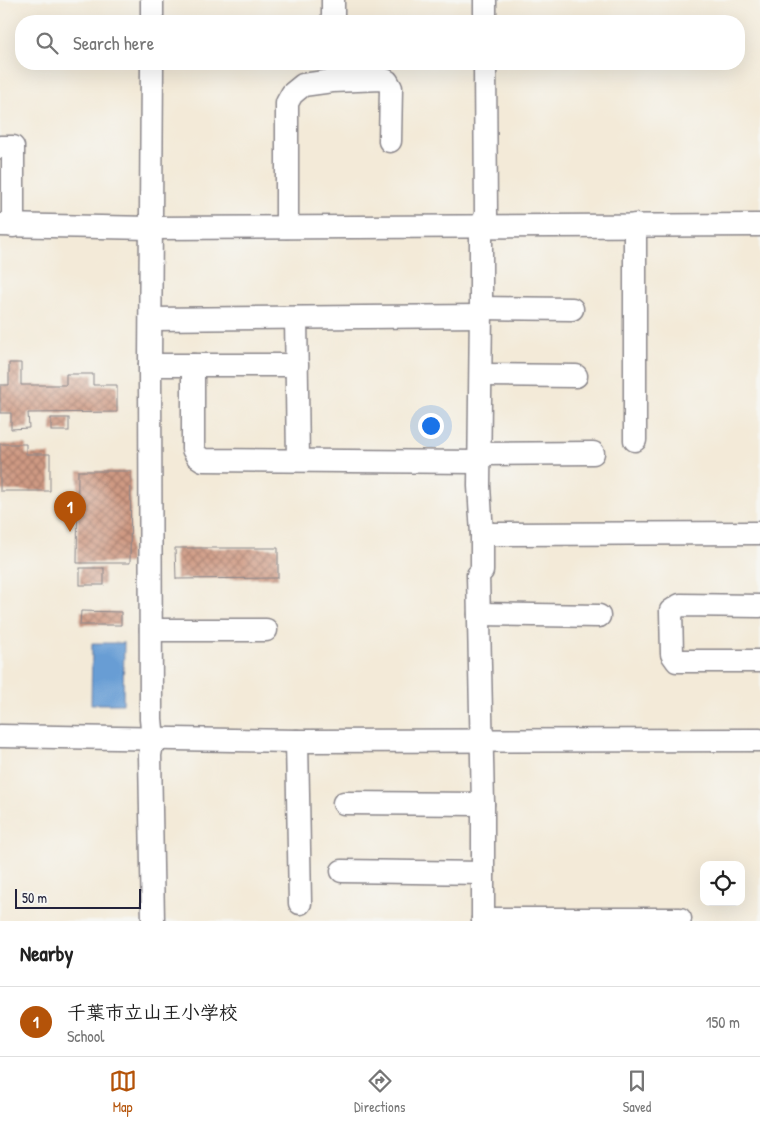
<!DOCTYPE html>
<meta charset="utf-8">
<style>
body{margin:0;font-family:"Patrick Hand","Klee One",sans-serif;background:#f2f2f2;color:#222}
.controls{position:absolute;right:15px;bottom:15px;display:grid;overflow:hidden;border-radius:10px;box-shadow:0 5px 20px #0002}
.controls button{width:45px;height:45px;display:grid;place-items:center;padding:0;border:0;border-bottom:1px solid #e0e0e0;background:#fff;color:#222;font:25px sans-serif}
.scale{position:absolute;left:15px;bottom:12px;width:126px;box-sizing:border-box;padding-left:5px;border:2px solid #22223b;border-top:0;font-size:14px;line-height:18px;white-space:nowrap;color:#22223b;-webkit-text-stroke:4px #f6f6f2;paint-order:stroke}
.you{position:absolute;left:430px;top:425px;width:18px;height:18px;margin:-12px;border:4px solid #fff;border-radius:50%;background:#1a73e8;box-shadow:0 0 0 8px #1a73e833}
.badge{display:grid;place-items:center;width:32px;height:32px;border-radius:50%;background:#b45309;color:#fff;font-size:16px;font-weight:700}
.pin{position:absolute;translate:-50% -41px;filter:drop-shadow(0 1px 2px #0008)}
.pin::after{content:'';position:absolute;top:26px;width:18px;height:15px;background:inherit;clip-path:polygon(0 0,100% 0,50% 100%)}
.list{margin:0;padding:0;list-style:none}
h2{display:flex;justify-content:space-between;align-items:center;height:65px;margin:0;padding:0 20px;font-size:21px}
h2 small{font-size:16px;font-weight:400;color:#767676}
.list li{display:grid;grid-template-columns:32px 1fr auto;gap:15px;align-items:center;box-sizing:border-box;height:70px;padding:0 20px;border-top:1px solid #e0e0e0}
.list b{display:block;font-size:19px;white-space:nowrap}
.list p{margin:0;font-size:16px;white-space:nowrap;color:#767676}
.list em{font-size:16px;font-style:normal;color:#767676}
.icon{flex:none;width:28px;height:28px;fill:none;stroke:currentColor;stroke-width:2;stroke-linecap:round;stroke-linejoin:round}
.map{position:relative;flex:none;width:760px;height:921px;overflow:hidden}
.search{position:absolute;background:#fff;box-shadow:0 5px 20px #0002;left:15px;right:15px;top:15px;height:55px;display:flex;align-items:center;gap:12px;box-sizing:border-box;padding:0 18px;border-radius:20px;color:#767676;font-size:19px}
.sheet{height:135px;background:#fff}
nav{display:flex;justify-content:space-around;align-items:center;box-sizing:border-box;height:70px;border-top:1px solid #e0e0e0;background:#fff;font-size:14px;color:#767676}
nav a{display:grid;justify-items:center;gap:2px}
nav .on{color:#b45309}
.map>svg:first-child{display:block}
.water{fill:#679dd4;stroke:#446088}
.building{fill:url(#building-cross-hatch)}
.lines{fill:none;stroke-linecap:round;stroke-linejoin:round}
.minor-casing{stroke:#8a868a;stroke-width:25}
.minor{stroke:#fff;stroke-width:22}
</style>
<div class="map">
<svg width="760" height="921" viewBox="0 0 760 921">
<defs>
<pattern id="building-cross-hatch" width="8" height="8" patternUnits="userSpaceOnUse" patternTransform="scale(1.25)"><rect width="8" height="8" fill="#cf9a83"/><path d="M0 0l8 8M0 8l8-8" fill="none" stroke="#a87d6c"/></pattern>
</defs>
<rect width="100%" height="100%" fill="#f6f6f2"/>
<filter id="ink" filterUnits="userSpaceOnUse"><feTurbulence type="fractalNoise" baseFrequency=".02" numOctaves="2"/><feDisplacementMap in="SourceGraphic" scale="10" xChannelSelector="R" yChannelSelector="G"/><feConvolveMatrix kernelMatrix="1 2 1 2 8 2 1 2 1" color-interpolation-filters="sRGB"/></filter>
<filter id="wash" filterUnits="userSpaceOnUse"><feTurbulence type="fractalNoise" baseFrequency=".0096" numOctaves="4" result="noise"/><feDisplacementMap in="SourceGraphic" scale="20" xChannelSelector="R" yChannelSelector="G"/><feGaussianBlur stdDeviation="1.12" result="paint"/><feColorMatrix in="noise" values="0 0 0 0 0 0 0 0 0 0 0 0 0 0 0 0 0 1.4 0 .05"/><feComposite in="paint" operator="in"/></filter>
<g filter="url(#wash)">
<rect width="100%" height="100%" fill="#f3ead8"/>
<polygon class="water" points="92,643 124,643 123,704 91,704"/>
<g id="blocks">
<g class="building">
<polygon points="9,363 21,363 21,385 66,385 66,374 93,374 93,385 117,385 117,412 28,413 29,428 11,429 11,413 0,413 0,385 9,385"/>
<rect x="51" y="418" width="18" height="13"/>
<polygon points="0,444 26,444 26,454 50,454 50,491 0,491"/>
<polygon points="78,471 131,471 130,563 77,563"/>
<polygon points="175,548 278,548 278,578 176,579"/>
<rect x="80" y="568" width="24" height="17"/>
<polygon points="81,611 121,612 121,625 80,625"/>
</g>
</g>
</g>
<g filter="url(#ink)">
<use href="#blocks" fill-opacity="0" stroke="#8a868a" stroke-width="1"/>
<g class="lines">
<defs>
<g id="minor">
<polyline points="485,0 485,21"/>
<polyline points="152,21 152,0"/>
<polyline points="333,21 333,0"/>
<polyline points="152,64 150,365 151,719 153,739 150,755 153,921"/>
<polyline points="0,147 13,147 13,226"/>
<polyline points="0,225 151,228 760,225"/>
<polyline points="287,227 287,103 292,94 303,85 332,81 382,79 387,81 391,88 390,141"/>
<polyline points="481,308 572,309"/>
<polyline points="296,318 298,460"/>
<polyline points="151,319 481,316"/>
<polyline points="150,365 297,365"/>
<polyline points="193,365 193,449 197,456 203,460 479,462"/>
<polyline points="481,375 576,376"/>
<polyline points="635,440 635,225"/>
<polyline points="480,454 593,453"/>
<polyline points="482,534 760,533"/>
<polyline points="760,606 680,605 671,611 672,654 677,661 760,661"/>
<polyline points="479,614 599,616"/>
<polyline points="151,630 266,630"/>
<polyline points="0,736 297,741 760,740"/>
<polyline points="297,741 300,903"/>
<polyline points="344,803 483,804"/>
<polyline points="342,871 483,873"/>
<polyline points="483,919 680,919"/>
<polyline points="483,921 483,804 478,575 482,571 482,534 479,486 481,308 481,226 486,215 485,64"/>
</g>
</defs>
<use href="#minor" class="minor-casing"/>
<use href="#minor" class="minor"/>
</g>
</g>
</svg>
<div class="controls">
<button><svg class="icon" aria-label="locate" viewBox="0 0 24 24"><circle cx="12" cy="12" r="6"/><path d="M12 2v4M12 18v4M2 12h4M18 12h4"/></svg></button>
</div>
<div class="scale">50 m</div>
<div class="you"></div>
<div class="pin badge" style="left:70px;top:532px">1</div>
<div class="search"><svg class="icon" aria-label="search" viewBox="0 0 24 24"><circle cx="10" cy="10" r="6"/><path d="M15 15l6 6"/></svg>Search here</div>
</div>
<section class="sheet">
<h2>Nearby<small></small></h2>
<ul class="list">
<li><span class="badge">1</span><div><b>千葉市立山王小学校</b><p>School</p></div><em>150 m</em></li>
</ul>
</section>
<nav>
<a class="on"><svg class="icon" aria-label="map" viewBox="0 0 24 24"><path d="M3 6l6-2 6 2 6-2v14l-6 2-6-2-6 2zM9 4v14M15 6v14"/></svg>Map</a>
<a><svg class="icon" aria-label="directions" viewBox="0 0 24 24"><path d="M12 3l9 9-9 9-9-9zM9 14v-3h6M13 9l2 2-2 2"/></svg>Directions</a>
<a><svg class="icon" aria-label="saved" viewBox="0 0 24 24"><path d="M7 4h10v16l-5-4-5 4z"/></svg>Saved</a>
</nav>
